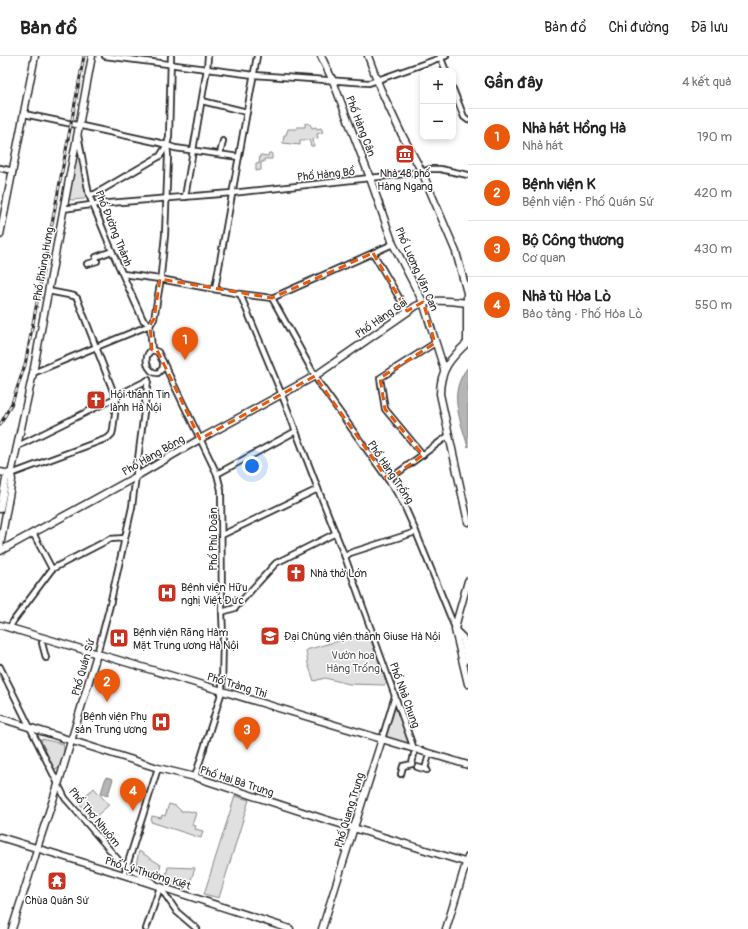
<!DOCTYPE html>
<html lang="vi">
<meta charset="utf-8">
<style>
body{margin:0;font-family:Pangolin,sans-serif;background:#f2f2f2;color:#222}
.controls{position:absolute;right:12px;top:12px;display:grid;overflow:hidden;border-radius:8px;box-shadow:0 2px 6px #0003}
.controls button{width:36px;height:36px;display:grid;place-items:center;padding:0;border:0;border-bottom:1px solid #e0e0e0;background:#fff;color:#222;font:20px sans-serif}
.you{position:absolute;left:252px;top:410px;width:14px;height:14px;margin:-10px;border:3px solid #fff;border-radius:50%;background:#1a73e8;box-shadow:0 0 0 6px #1a73e833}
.badge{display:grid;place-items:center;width:26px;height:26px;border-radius:50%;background:#ea580c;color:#fff;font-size:13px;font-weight:700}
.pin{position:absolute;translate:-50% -33px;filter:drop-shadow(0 1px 2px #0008)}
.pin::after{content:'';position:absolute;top:21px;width:14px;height:12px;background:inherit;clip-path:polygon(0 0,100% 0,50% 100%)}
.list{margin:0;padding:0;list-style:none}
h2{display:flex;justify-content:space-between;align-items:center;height:52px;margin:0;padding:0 16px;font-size:17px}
h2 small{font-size:13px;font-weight:400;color:#767676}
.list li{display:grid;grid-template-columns:26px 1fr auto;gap:12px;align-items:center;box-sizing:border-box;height:56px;padding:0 16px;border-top:1px solid #e0e0e0}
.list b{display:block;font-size:15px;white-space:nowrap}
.list p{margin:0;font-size:13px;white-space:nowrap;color:#767676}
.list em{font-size:13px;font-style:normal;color:#767676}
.map{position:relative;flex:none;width:468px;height:873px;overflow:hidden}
header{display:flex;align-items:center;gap:24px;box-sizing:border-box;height:56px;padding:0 20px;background:#fff;border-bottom:1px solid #e0e0e0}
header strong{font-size:19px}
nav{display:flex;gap:22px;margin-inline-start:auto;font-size:14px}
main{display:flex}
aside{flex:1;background:#fff}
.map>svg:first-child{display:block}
.green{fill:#e0e0e0;stroke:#868686}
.water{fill:#b6b6b6;stroke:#7e7e7e}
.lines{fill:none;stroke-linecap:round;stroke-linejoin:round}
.street-casing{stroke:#2b2b2b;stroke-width:8}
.secondary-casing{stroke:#2b2b2b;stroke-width:9}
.street{stroke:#fff;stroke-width:4.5}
.secondary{stroke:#fff;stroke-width:6}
.rail-casing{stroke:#2b2b2b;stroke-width:3}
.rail{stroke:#fff;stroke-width:1.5;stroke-dasharray:4.5;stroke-linecap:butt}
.marked{fill:none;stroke:#e8590c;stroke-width:3;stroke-dasharray:8 5;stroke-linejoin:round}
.labels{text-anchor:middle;stroke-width:3;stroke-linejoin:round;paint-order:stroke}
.street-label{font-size:11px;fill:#2b2b2b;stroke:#fff}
.poi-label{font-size:11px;fill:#2b2b2b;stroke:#fff;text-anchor:start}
.park-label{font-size:11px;fill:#585858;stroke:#fff}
</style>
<header>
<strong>Bản đồ</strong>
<nav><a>Bản đồ</a><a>Chỉ đường</a><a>Đã lưu</a></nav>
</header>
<main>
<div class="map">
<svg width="468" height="873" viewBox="0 0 468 873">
<rect width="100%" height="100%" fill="#fff"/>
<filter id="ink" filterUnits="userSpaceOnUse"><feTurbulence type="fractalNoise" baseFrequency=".025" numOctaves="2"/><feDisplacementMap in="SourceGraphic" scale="8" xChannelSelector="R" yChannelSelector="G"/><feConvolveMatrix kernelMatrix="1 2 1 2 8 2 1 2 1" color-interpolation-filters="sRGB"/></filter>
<g filter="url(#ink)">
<g class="green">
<polygon points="305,67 310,68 312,72 316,71 317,73 321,72 323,76 317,78 318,82 313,83 314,90 311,90 309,84 300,84 300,89 283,87 284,79 286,79 288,73 297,73 297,71 305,71"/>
<polygon points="269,97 272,97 272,103 264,103 264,106 261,106 261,114 256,115 256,107 259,108 260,99 268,100"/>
<polygon points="78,100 80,102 86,141 84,143 71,144 69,142 76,101"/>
<polygon points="363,578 368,578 370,582 386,624 387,627 385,629 349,628 325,622 314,625 308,608 306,594"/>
<polygon points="395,646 411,690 385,681"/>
<path d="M 42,683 L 63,688 C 66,695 62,707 58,713 L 53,712 L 40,687 Z"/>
<polygon points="94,732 109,749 93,763 78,746"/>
<polygon points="235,740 249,744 219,842 204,838"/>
<polygon points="169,748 176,750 181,755 189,755 196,757 192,769 196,770 195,773 203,775 201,782 151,766 152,760 161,762 162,759 165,760"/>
<polygon points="139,795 161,809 157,820 142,816 136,809"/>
<polygon points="168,811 195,812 189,830 165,823"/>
</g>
<g class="water">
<path d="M 468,311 L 468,391 C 460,362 447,337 468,311 Z"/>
<polygon points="106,721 113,723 108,739 101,737"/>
</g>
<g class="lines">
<defs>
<g id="street">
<polyline points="105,0 254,19 369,27 446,0"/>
<polyline points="440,0 446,15"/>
<polyline points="453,33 464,61 468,64"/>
<polyline points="202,45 247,56"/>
<polyline points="24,58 82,70 160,87 175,92 239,101"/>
<polyline points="78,79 89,139 112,195 143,264 150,269"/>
<polyline points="220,98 223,85"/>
<polyline points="0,112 13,115"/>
<polyline points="89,139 95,138 160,100 167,89"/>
<polyline points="185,141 207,13 208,0"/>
<polyline points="63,153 97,148 232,137 370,122 422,116 430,113 440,113 468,119"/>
<polyline points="373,197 407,255"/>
<polyline points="87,208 97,205 96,201 112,195"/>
<polyline points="123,218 160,223 240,238 272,242 393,188"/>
<polyline points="215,233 257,0"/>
<polyline points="48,235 74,240 77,242 113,335 117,341"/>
<polyline points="240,238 282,339 318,433 345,501 414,693"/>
<polyline points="272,242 319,327 394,432 403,447 416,476 455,572"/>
<polyline points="150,269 154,263 160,228 165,179 168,100 167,89 169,81 171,0"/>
<polyline points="150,269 152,294"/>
<path d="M 152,294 L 158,296 L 163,306 L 163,312 L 158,317 C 147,317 142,300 152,294 Z"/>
<polyline points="163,306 217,418 221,434 222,556 223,580 222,635 195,721"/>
<polyline points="33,317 150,269"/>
<polyline points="18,390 117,341 120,338 148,324"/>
<polyline points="423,399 385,353 380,322 435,287"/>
<polyline points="11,418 108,382 112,378 113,374 117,341"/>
<polyline points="217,418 296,375"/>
<polyline points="388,424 448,380"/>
<polyline points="33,477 52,513"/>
<polyline points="222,479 318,433"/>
<polyline points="345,501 350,497 416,476"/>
<polyline points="222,556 235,552 276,507 336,477"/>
<polyline points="9,572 14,564 52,513 110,483 125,482"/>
<polyline points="42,587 46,602"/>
<polyline points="97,598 109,553 132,451 148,324"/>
<polyline points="0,611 65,742 121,807 154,827"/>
<polyline points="382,683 395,640"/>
<polyline points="417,711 427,714"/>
<polyline points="425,713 428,702"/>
<polyline points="401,718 403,710 412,708 414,698"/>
<polyline points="124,819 158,712"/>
<polyline points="160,831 177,856 197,873"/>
<polyline points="146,873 160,831"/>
</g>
<g id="secondary">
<polyline points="321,0 333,25 370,122 393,188 423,246 444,313"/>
<polyline points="368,0 380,32 401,77 422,116 456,196 467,237 467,287"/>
<polyline points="0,179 35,0"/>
<path d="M 468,286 C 451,302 440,313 440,338 L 468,466"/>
<polyline points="0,416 11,418"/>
<polyline points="0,453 6,423 11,418"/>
<polyline points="0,490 12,424 11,418 33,317 92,0"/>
<path d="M 0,495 L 130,424 L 200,383 L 315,320 L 416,250 C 433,242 450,245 468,247"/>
<polyline points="468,525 457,564 455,574 468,628"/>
<polyline points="0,569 169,619 468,709"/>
<polyline points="456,575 463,582 468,604"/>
<polyline points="0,662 158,712 195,721 324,763 468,807"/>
<polyline points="0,781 124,819 290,873"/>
<polyline points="12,873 34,804 39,786 58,729 97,598"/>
<polyline points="322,873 382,683"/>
<polyline points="446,873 468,801"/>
</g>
</defs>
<use href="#street" class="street-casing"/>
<use href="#secondary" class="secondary-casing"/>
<use href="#street" class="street"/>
<use href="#secondary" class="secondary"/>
<defs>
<polyline id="rail" points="0,369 12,347 25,309 84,0"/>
</defs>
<use href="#rail" class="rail-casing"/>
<use href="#rail" class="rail"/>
</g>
</g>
<path class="marked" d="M 373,197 L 407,255 L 423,246 L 435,287 L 380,322 L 385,353 L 423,399 L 388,424 L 315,320 L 200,383 L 157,294 L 152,294 L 150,269 L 154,263 L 160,223 L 272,242 Z"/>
<defs>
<symbol id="museum-square" viewBox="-11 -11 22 22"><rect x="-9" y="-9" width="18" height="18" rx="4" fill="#c8321e" stroke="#fff"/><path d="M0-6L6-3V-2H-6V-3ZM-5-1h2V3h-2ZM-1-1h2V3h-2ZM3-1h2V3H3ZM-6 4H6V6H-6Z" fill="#fff"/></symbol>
<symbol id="church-square" viewBox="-11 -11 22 22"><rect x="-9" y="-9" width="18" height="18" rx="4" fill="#c8321e" stroke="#fff"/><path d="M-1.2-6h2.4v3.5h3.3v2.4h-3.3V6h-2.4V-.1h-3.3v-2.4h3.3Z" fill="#fff"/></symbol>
<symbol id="hospital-square" viewBox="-11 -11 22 22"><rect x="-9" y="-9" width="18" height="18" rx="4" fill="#c8321e" stroke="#fff"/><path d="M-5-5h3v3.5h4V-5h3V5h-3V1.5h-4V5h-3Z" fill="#fff"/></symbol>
<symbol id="university-square" viewBox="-11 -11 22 22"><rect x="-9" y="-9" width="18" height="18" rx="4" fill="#c8321e" stroke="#fff"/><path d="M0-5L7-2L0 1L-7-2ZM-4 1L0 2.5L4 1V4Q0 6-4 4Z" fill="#fff"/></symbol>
<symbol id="temple-square" viewBox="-11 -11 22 22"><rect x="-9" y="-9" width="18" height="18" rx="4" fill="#c8321e" stroke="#fff"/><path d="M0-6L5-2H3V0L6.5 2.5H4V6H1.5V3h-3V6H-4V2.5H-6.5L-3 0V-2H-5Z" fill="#fff"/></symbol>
</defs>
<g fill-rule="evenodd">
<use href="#museum-square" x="394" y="87" width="22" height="22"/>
<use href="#church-square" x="85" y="333" width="22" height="22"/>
<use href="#church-square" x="285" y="506" width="22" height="22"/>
<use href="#hospital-square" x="156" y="526" width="22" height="22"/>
<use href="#university-square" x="259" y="569" width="22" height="22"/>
<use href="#hospital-square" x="108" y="571" width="22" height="22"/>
<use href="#hospital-square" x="150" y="655" width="22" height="22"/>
<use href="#temple-square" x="46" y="814" width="22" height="22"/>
</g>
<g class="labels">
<g class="street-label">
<text transform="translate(361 70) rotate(69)" y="4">Phố Hàng Cân</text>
<text transform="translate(326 118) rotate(-6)" y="4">Phố Hàng Bồ</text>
<text transform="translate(114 172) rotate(68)" y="4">Phố Đường Thành</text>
<text transform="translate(43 208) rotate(-80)" y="4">Phố Phùng Hưng</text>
<text transform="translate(417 213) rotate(66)" y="4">Phố Lương Văn Can</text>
<text transform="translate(381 262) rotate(-35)" y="4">Phố Hàng Gai</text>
<text transform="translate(153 399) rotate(-30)" y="4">Phố Hàng Bông</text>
<text transform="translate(391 416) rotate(56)" y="4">Phố Hàng Trống</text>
<text transform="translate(213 483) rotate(-90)" y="4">Phố Phủ Doãn</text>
<text transform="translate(83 611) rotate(-74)" y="4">Phố Quán Sứ</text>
<text transform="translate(237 629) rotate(17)" y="4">Phố Tràng Thi</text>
<text transform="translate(405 639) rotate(70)" y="4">Phố Nhà Chung</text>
<text transform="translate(237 725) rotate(18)" y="4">Phố Hai Bà Trưng</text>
<text transform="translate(349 754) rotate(-73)" y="4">Phố Quang Trung</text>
<text transform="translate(95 761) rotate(50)" y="4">Phố Thợ Nhuộm</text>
<text transform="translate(148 817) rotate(17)" y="4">Phố Lý Thường Kiệt</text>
</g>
<g class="poi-label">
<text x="405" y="121" text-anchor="middle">Nhà 48 phố<tspan x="405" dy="13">Hàng Ngang</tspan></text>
<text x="110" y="342">Hội thánh Tin<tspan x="110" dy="13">lành Hà Nội</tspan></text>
<text x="310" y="521">Nhà thờ Lớn</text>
<text x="181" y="535">Bệnh viện Hữu<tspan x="181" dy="13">nghị Việt Đức</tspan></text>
<text x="133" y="580">Bệnh viện Răng Hàm<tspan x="133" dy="13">Mặt Trung ương Hà Nội</tspan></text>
<text x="284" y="584">Đại Chủng viện thánh Giuse Hà Nội</text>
<text x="147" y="664" text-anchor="end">Bệnh viện Phụ<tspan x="147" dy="13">sản Trung ương</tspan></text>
<text x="57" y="848" text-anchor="middle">Chùa Quán Sứ</text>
</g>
<g class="park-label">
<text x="353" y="603">Vườn hoa<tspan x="353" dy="13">Hàng Trống</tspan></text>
</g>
</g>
</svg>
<div class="controls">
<button>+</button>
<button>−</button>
</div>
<div class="you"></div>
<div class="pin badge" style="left:185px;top:304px">1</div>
<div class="pin badge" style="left:107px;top:646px">2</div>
<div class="pin badge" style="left:247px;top:694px">3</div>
<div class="pin badge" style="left:133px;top:755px">4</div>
</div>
<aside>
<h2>Gần đây<small>4 kết quả</small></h2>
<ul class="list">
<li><span class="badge">1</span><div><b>Nhà hát Hồng Hà</b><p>Nhà hát</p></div><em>190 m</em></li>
<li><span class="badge">2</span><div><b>Bệnh viện K</b><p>Bệnh viện · Phố Quán Sứ</p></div><em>420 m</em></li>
<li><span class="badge">3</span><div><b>Bộ Công thương</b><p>Cơ quan</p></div><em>430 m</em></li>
<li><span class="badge">4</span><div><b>Nhà tù Hỏa Lò</b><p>Bảo tàng · Phố Hỏa Lò</p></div><em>550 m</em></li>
</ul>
</aside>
</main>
